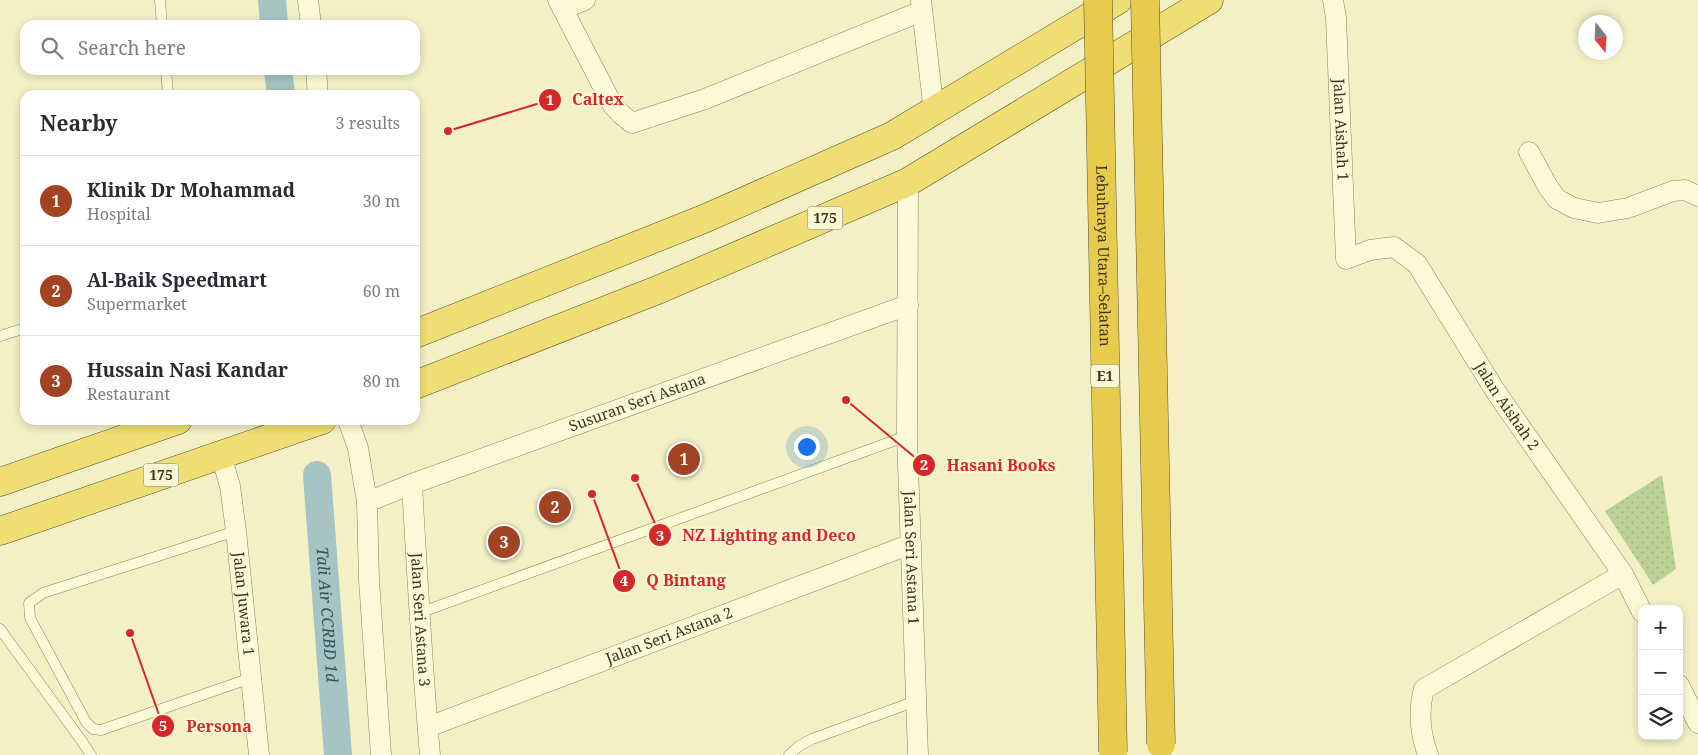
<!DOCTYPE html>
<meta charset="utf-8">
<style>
body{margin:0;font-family:"Noto Serif",serif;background:#f7f7f7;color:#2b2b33}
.controls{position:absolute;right:15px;bottom:15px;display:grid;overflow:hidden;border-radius:10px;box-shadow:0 2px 8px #0003}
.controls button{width:45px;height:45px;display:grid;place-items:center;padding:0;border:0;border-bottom:1px solid #e1e1e2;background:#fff;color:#2b2b33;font:25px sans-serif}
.compass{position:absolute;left:1578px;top:15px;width:45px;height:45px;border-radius:50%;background:#fff;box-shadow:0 2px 8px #0003;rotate:162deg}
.you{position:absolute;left:806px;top:446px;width:18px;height:18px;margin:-12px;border:4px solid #fff;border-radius:50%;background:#1a73e8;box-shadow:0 0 0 8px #1a73e833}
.badge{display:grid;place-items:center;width:32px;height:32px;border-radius:50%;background:#a24324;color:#fff;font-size:16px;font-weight:700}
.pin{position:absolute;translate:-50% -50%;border:2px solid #fff;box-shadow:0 1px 5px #0006}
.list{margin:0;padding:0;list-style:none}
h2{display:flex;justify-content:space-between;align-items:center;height:65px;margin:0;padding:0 20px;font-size:21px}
h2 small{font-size:16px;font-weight:400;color:#7c7c81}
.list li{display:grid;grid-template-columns:32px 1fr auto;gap:15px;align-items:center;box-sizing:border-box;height:90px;padding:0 20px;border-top:1px solid #e1e1e2}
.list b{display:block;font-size:19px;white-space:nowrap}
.list p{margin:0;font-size:16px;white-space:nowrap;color:#7c7c81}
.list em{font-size:16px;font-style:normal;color:#7c7c81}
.icon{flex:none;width:28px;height:28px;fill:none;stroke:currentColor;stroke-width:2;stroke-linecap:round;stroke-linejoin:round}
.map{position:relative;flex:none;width:1698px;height:755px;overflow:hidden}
.search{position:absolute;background:#fff;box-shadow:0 2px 8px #0003;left:20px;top:20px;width:400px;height:55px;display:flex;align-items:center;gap:12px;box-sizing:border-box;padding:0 18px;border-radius:15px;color:#7c7c81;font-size:19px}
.panel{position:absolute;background:#fff;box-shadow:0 2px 8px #0003;left:20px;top:90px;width:400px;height:335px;border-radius:15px}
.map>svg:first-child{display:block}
.park{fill:url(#park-dots)}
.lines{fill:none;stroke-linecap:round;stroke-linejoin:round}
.canal{stroke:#a6c4c3;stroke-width:28}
.service-casing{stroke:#8e8358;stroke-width:11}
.minor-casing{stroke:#8e8358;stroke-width:21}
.trunk-casing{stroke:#5b4e2d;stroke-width:29}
.service{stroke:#fbfad8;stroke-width:10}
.minor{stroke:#fbfad8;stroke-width:20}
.trunk{stroke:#efde74;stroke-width:28}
.motorway-bridge-casing{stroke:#5b4e2d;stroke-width:29;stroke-linecap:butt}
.motorway-bridge{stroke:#e7cb4f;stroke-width:28}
.labels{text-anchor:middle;stroke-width:4.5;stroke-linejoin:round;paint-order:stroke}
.shield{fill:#f8f7d4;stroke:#756f55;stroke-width:1}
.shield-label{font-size:14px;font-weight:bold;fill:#3d351e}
.street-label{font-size:15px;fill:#3d351e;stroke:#f8f7d4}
.water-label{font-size:16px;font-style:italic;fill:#2c545e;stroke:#f8f7d4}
.leader{fill:none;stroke:#d62828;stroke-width:2}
.callout-dot{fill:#d62828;stroke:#f8f7d4;stroke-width:2}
.mark-label{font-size:15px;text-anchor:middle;font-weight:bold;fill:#fff}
.callout-label{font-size:16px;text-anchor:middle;font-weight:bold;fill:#d62828;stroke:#f8f7d4;stroke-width:4.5;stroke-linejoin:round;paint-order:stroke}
</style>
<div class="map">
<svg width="1698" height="755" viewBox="0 0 1698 755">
<defs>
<pattern id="park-dots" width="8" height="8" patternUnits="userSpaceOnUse" patternTransform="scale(1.25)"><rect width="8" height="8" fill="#bbd196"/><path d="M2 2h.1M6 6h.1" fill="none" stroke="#a2b481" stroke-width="1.8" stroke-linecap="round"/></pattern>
</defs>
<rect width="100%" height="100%" fill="#f2f0c4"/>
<polygon class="park" points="1662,475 1676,569 1653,585 1605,511"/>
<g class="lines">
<g class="canal">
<polyline points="272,0 274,25"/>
<polyline points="278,70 281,95"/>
<path id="s1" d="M 317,475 L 338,755"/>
</g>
<defs>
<g id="service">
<polyline points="160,0 162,25"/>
<polyline points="166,70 168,95"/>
<polyline points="0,336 25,328"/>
<polyline points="236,531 43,593 29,603 30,618 86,722 93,729 101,730 251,678"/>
<polyline points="419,613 907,436"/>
<polyline points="0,629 81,740 91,755"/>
<polyline points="789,755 799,746 812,739 916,701"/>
</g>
<g id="minor">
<polyline points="308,0 311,25"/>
<polyline points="558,0 612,104 621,114 632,123 705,99 922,11"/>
<polyline points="921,0 934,112"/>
<path id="s2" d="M 1333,0 L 1336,18 L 1346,259 L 1370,250 L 1394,247 L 1417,264 L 1496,392 L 1623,574 L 1642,612"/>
<polyline points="563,9 585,0"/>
<polyline points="316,70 318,95"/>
<polyline points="1529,152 1548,187 1557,199 1574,208 1598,213 1628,208 1673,191 1685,190 1698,196"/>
<path id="s3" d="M 908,182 L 907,436 L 918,755"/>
<polyline points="348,420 358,448 367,502 369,580 381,755"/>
<path id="s4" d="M 221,455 L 230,486 L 236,531 L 259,755"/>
<path id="s5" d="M 412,484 C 417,574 422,665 430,755"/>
<path id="s6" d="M 367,502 L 412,484 L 908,305"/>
<polyline points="1679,685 1698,723"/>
<path id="s7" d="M 428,727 L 911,544"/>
<path d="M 1428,755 C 1420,733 1418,711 1424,689 L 1623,574"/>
</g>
<g id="trunk">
<polyline points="415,334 706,218 892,136 1118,0"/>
<polyline points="415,385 660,289 908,182 1209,0"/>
<polyline points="0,482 178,420"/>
<polyline points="0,531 322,420"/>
</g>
</defs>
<use href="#service" class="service-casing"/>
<use href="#minor" class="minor-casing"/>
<use href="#trunk" class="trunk-casing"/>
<use href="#service" class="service"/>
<use href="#minor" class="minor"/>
<use href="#trunk" class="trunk"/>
<defs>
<g id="motorway-bridge">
<path id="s8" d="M 1098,0 L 1113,752"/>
<polyline points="1145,0 1161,744"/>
</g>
</defs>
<use href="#motorway-bridge" class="motorway-bridge-casing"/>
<use href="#motorway-bridge" class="motorway-bridge"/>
</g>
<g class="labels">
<g class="shield">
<rect x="807.5" y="206.5" width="35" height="23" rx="4"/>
<rect x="1091" y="364.5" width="28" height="23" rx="4"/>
<rect x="143.5" y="463.5" width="35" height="23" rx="4"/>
</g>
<g class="shield-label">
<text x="825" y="223">175</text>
<text x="1105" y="381">E1</text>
<text x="161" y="480">175</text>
</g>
<g class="street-label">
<text dy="5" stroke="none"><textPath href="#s2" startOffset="130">Jalan Aishah 1</textPath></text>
<text dy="5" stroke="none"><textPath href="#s8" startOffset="256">Lebuhraya Utara–Selatan</textPath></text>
<text dy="5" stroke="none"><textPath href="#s6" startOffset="288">Susuran Seri Astana</textPath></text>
<text dy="5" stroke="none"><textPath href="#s2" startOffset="506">Jalan Aishah 2</textPath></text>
<text dy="5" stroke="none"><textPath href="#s3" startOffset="376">Jalan Seri Astana 1</textPath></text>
<text dy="5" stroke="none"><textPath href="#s4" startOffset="151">Jalan Juwara 1</textPath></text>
<text dy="5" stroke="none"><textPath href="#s5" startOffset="136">Jalan Seri Astana 3</textPath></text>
<text dy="5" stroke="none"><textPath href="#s7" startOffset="258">Jalan Seri Astana 2</textPath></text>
</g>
<g class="water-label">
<text dy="6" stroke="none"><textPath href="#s1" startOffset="140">Tali Air CCRBD 1d</textPath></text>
</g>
</g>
<path class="leader" d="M448 131L550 100M846 400L924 465M635 478L660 535M592 494L624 581M130 633L163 726"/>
<g class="callout-dot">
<circle cx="448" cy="131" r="5"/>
<circle cx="846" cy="400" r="5"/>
<circle cx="635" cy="478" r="5"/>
<circle cx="592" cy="494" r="5"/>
<circle cx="130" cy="633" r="5"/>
<circle cx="550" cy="100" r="12"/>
<circle cx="924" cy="465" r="12"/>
<circle cx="660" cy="535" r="12"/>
<circle cx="624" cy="581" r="12"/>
<circle cx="163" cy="726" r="12"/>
</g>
<g class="mark-label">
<text x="550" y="105">1</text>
<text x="924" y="470">2</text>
<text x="660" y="541">3</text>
<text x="624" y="586">4</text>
<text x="163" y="731">5</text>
</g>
<g class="callout-label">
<text x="598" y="105">Caltex</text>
<text x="1001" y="471">Hasani Books</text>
<text x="769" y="541">NZ Lighting and Deco</text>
<text x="686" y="586">Q Bintang</text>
<text x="219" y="732">Persona</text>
</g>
</svg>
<div class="controls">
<button>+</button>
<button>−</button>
<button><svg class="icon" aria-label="layers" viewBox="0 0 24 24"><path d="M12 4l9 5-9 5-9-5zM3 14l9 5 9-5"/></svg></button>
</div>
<svg class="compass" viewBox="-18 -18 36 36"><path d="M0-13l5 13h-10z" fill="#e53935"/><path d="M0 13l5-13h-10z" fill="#7c7c81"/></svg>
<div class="you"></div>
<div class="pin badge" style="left:684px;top:459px">1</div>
<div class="pin badge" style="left:555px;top:507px">2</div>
<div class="pin badge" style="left:504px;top:542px">3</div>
<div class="search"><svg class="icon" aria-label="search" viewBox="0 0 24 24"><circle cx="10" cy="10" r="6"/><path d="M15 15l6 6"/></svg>Search here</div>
<section class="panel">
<h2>Nearby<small>3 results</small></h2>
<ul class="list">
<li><span class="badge">1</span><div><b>Klinik Dr Mohammad</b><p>Hospital</p></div><em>30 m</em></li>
<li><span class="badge">2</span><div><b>Al-Baik Speedmart</b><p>Supermarket</p></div><em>60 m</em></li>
<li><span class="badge">3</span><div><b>Hussain Nasi Kandar</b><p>Restaurant</p></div><em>80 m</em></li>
</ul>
</section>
</div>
